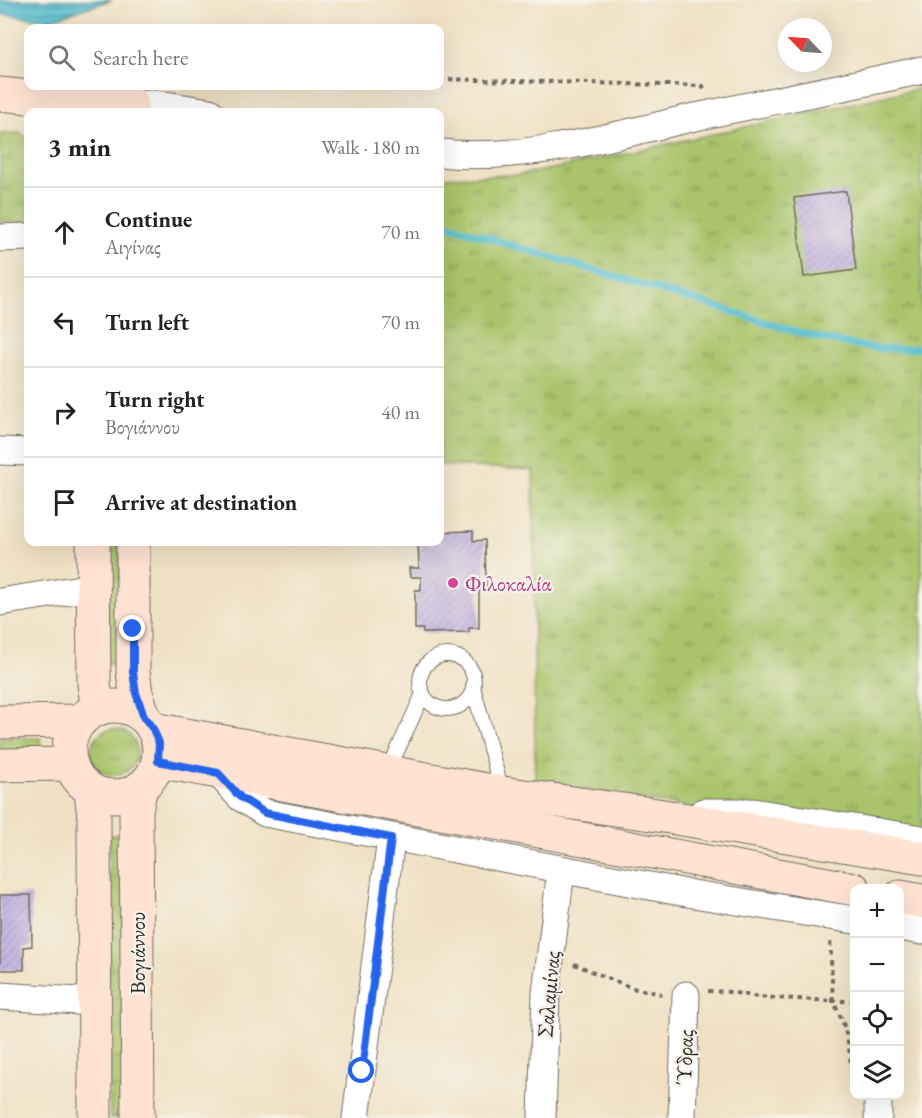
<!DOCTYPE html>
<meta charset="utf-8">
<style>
body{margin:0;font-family:"EB Garamond",serif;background:#f6f6f6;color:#222}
.controls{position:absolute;right:18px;bottom:18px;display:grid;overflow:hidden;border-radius:12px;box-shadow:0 6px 24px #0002}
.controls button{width:54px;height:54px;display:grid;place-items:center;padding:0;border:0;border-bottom:2px solid #e0e0e0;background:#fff;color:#222;font:30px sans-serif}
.compass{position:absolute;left:778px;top:18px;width:54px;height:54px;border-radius:50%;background:#fff;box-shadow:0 6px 24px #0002;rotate:295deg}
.stop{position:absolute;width:18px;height:18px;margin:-14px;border:4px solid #2563eb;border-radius:50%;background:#fff}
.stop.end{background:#2563eb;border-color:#fff;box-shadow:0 2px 6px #0008}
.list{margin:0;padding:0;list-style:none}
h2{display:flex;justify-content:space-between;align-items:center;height:78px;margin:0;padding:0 24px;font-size:26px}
h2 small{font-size:20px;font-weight:400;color:#767676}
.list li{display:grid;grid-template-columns:39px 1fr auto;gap:18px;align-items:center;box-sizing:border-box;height:90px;padding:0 24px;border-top:2px solid #e0e0e0}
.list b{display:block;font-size:22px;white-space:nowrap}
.list p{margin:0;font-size:20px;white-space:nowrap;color:#767676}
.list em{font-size:20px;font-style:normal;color:#767676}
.icon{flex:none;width:33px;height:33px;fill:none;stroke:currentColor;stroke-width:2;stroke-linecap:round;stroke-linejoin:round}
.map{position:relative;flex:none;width:922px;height:1118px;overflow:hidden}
.search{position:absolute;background:#fff;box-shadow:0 6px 24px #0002;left:24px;top:24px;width:420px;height:66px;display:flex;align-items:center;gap:15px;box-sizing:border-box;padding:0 21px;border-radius:12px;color:#767676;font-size:22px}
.panel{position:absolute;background:#fff;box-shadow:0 6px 24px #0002;left:24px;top:108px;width:420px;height:438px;border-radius:12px}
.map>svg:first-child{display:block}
.grass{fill:url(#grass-tufts);stroke:#6a784a;stroke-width:1.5}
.water{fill:url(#water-rules);stroke:#40747e;stroke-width:1.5}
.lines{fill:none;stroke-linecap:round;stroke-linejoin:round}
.stream{stroke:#54bed0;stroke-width:7}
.building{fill:url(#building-hatch)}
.lane-casing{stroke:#706b61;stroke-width:16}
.street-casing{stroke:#706b61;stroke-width:29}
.secondary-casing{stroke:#706b61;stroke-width:35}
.path{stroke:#706b61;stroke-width:4;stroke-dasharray:4.5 4.5;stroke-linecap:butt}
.lane{stroke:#fff;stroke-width:14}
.street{stroke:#fff;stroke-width:27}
.secondary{stroke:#fee3d2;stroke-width:33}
.route{stroke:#2563eb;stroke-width:8}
.hotel-dot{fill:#d1479c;stroke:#f7f3e8;stroke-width:2}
.labels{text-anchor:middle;stroke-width:4.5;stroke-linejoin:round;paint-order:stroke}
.hotel-label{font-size:22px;fill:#b23c85;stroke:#f7f3e8;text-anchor:start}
.street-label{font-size:22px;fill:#2b2b2b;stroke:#f7f3e8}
</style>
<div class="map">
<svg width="922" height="1118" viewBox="0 0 922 1118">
<defs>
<pattern id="grass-tufts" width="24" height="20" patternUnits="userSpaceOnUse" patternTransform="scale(1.5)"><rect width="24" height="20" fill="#a9c46a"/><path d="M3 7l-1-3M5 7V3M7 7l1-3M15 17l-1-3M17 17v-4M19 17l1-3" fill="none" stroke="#8a9f57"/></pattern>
<pattern id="water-rules" width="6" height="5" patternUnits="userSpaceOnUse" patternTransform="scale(1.5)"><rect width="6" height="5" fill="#54bed0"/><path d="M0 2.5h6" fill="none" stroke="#469ba9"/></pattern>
<pattern id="building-hatch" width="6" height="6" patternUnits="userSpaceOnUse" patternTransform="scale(1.5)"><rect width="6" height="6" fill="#b8a9de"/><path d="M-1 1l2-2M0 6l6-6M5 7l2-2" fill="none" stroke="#968ab4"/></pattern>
</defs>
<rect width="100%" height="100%" fill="#f7f3e8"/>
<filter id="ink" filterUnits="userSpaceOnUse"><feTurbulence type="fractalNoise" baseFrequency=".0167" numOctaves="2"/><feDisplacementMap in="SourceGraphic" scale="12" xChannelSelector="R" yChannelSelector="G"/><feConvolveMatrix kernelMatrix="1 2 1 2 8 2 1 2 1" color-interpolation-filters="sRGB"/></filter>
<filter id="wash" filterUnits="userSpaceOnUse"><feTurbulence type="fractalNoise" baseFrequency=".008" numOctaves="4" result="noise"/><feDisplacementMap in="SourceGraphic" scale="24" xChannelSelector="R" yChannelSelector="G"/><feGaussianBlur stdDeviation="1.35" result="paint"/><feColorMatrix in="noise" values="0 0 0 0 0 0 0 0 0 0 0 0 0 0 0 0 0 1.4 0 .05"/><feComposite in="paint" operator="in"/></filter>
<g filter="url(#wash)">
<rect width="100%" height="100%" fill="#f0e1c4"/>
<g class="grass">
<polygon points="922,88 922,846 535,782 533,470 440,465 440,177 518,175 562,167"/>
<polygon points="19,133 28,138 28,222 0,223 0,134"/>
<polygon points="106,542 120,542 121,664 107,664"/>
<circle cx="114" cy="752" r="23"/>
<polygon points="0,738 40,738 40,752 0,753"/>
<polygon points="109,835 123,835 124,1118 110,1118"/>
</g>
<polygon class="water" points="0,0 112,0 49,20 0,14"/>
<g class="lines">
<path class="stream" d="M 440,222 C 531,252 622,279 714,306 C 780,326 852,355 922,348"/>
</g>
<g id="blocks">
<g class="building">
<polygon points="846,191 856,270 804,277 794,198"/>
<polygon points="473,531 473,541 485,540 486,589 479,589 479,628 469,628 469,632 423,633 423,629 415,629 415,590 421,590 421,577 410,577 409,568 419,568 418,542 440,542 440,532"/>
<polygon points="0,895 31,895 32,946 24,947 24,970 0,970"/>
</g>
</g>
</g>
<g filter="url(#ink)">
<use href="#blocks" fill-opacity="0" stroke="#706b61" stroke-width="1.5"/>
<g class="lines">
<defs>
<g id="lane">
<circle cx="447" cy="682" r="27"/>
<polyline points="473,687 502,791"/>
<polyline points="388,771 423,694"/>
</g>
<g id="street">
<polyline points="131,102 172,106 210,112"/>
<path d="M 440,153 C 525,162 612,136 695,117 C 771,101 847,87 922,70"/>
<polyline points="0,238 28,237"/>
<polyline points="0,451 28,452"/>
<polyline points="0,602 93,587"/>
<polyline points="218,773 240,797 265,813 681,892 854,920"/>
<polyline points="703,812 753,812 922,839"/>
<polyline points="900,927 922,931"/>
<polyline points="0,996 94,1002"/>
<polyline points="356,1118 391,838"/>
<polyline points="542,1118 546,993 561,870"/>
<polyline points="682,1118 686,995"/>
<polyline points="878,1118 878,1096"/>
</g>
<g id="secondary">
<polyline points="0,94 30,97 48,102 131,102 131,112"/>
<polyline points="93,542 94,684 98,709"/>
<polyline points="133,542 133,672 136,693 144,717"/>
<circle cx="114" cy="751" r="45"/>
<polyline points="0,722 80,721"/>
<polyline points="153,729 503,793 651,814 922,858"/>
<polyline points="158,761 854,889"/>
<polyline points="0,765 71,764"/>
<polyline points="91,791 94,817 95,1118"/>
<polyline points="900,897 922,901"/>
<polyline points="138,1118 136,811 141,787"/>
</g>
</defs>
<use href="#lane" class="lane-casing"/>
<use href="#street" class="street-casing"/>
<use href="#secondary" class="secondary-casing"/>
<g class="path">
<polyline points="440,79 703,86 705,91"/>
<polyline points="574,964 632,988 662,994"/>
<polyline points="708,991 730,992 758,997 833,1001 830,938"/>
<path d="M 853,1089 C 850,1054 850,1032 833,1001 L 854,1001"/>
</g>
<use href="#lane" class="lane"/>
<use href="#street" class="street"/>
<use href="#secondary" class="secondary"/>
</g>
</g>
<g class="lines" filter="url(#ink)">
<polyline class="route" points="133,629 133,672 136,693 144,717 153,729 159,743 158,761 218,773 240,797 265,813 391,838 362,1071"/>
</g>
<circle class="hotel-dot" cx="453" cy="583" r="6"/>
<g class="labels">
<g class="hotel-label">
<text x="465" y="591">Φιλοκαλία</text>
</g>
<g class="street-label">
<text transform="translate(137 953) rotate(-90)" y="8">Βογιάννου</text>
<text transform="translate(548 994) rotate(-85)" y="8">Σαλαμίνας</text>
<text transform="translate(684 1057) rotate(-88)" y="8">Ύδρας</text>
</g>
</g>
</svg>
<div class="controls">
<button>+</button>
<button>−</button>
<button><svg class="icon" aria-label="locate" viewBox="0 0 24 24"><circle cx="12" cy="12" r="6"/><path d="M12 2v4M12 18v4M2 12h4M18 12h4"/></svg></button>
<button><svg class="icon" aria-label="layers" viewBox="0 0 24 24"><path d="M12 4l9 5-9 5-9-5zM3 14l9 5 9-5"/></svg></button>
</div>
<svg class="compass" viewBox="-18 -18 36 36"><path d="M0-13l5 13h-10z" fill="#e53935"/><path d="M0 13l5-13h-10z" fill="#767676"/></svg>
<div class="stop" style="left:362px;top:1071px"></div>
<div class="stop end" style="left:133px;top:629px"></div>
<div class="search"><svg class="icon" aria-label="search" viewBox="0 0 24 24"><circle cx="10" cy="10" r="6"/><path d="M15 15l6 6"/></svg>Search here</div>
<section class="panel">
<h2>3 min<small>Walk · 180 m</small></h2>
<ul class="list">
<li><svg class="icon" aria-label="ahead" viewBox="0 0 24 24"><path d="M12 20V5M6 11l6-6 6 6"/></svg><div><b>Continue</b><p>Αιγίνας</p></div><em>70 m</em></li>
<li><svg class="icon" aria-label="left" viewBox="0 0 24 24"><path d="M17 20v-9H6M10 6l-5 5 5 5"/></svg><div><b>Turn left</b></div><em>70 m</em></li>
<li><svg class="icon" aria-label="right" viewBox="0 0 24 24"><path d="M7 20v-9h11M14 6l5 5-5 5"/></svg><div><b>Turn right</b><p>Βογιάννου</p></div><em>40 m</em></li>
<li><svg class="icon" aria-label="arrive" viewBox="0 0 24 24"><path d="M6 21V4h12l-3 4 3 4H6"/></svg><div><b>Arrive at destination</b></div></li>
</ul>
</section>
</div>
